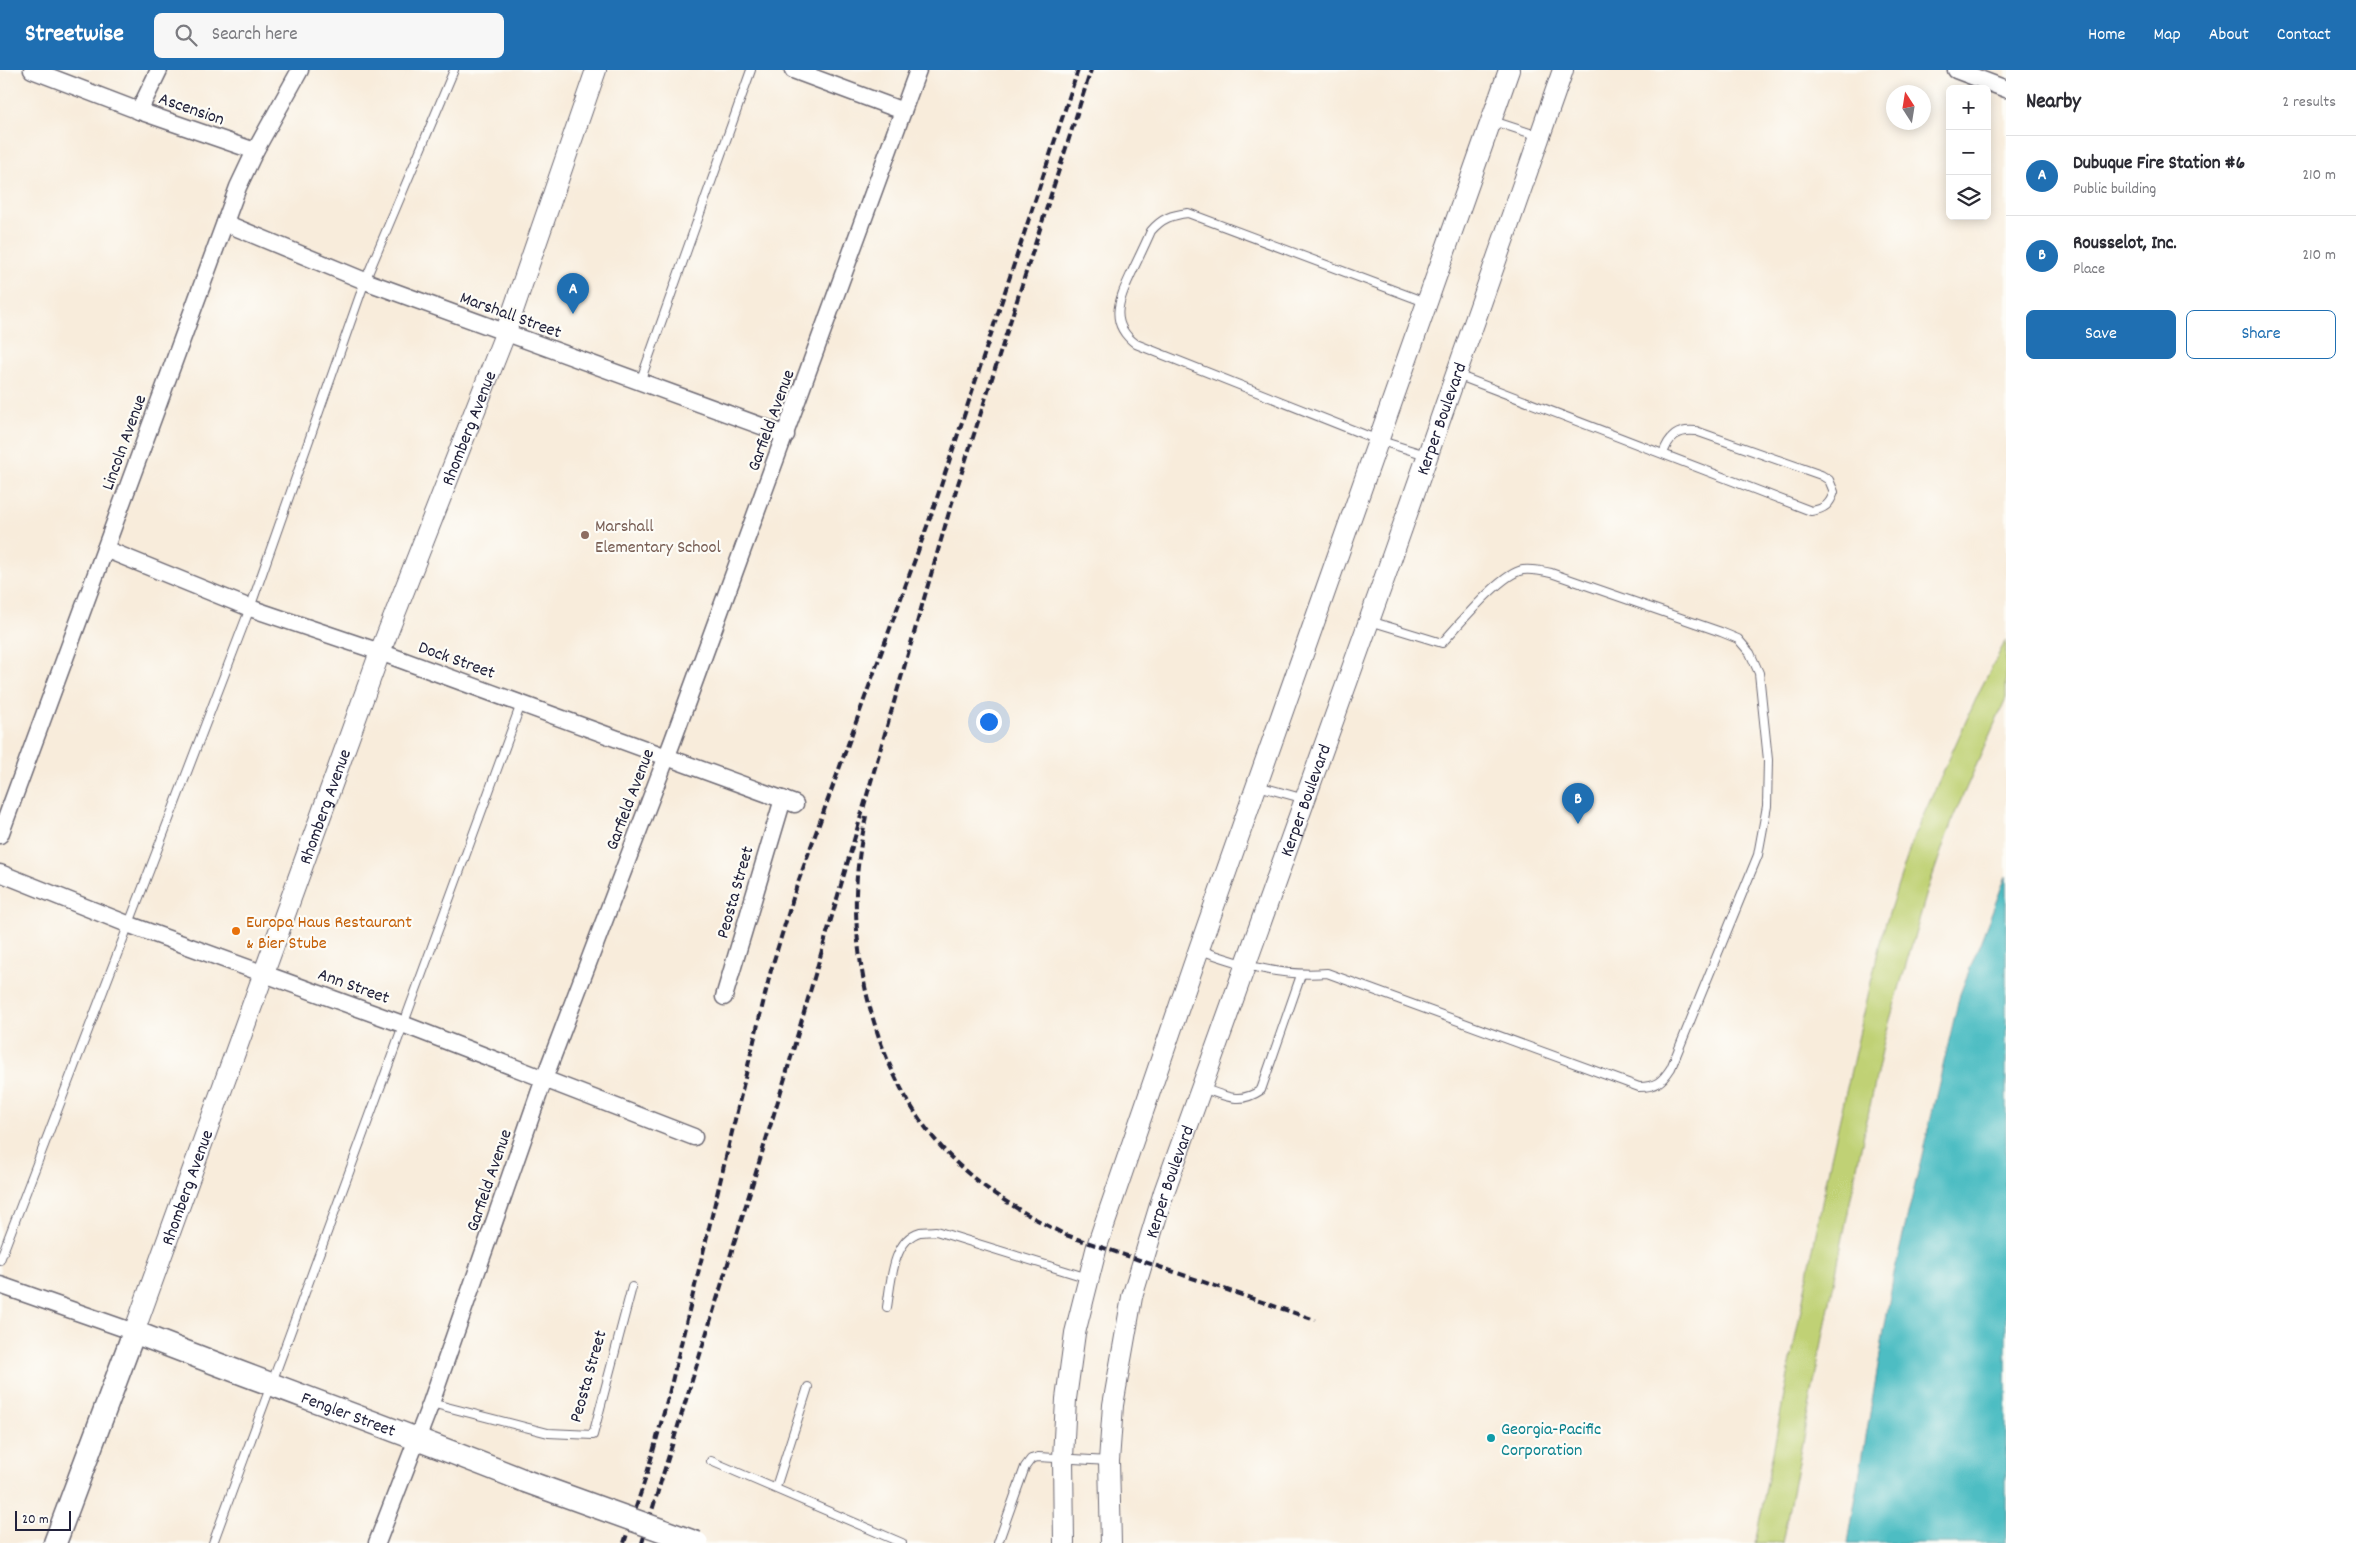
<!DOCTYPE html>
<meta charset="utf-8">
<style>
body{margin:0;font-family:Dekko,sans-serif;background:#f7f7f7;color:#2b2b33}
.controls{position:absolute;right:15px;top:15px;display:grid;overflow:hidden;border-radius:8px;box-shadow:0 2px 12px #0003}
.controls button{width:45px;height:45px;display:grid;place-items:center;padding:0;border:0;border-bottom:1px solid #e1e1e2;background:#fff;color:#2b2b33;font:25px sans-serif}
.compass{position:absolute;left:1886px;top:15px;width:45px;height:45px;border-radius:50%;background:#fff;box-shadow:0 2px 12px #0003;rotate:348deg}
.scale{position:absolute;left:15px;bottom:12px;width:56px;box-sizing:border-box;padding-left:5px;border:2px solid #22223b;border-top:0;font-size:14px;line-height:18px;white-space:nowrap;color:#22223b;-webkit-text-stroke:4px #fdfcf7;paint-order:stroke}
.you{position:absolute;left:988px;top:651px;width:18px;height:18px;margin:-12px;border:4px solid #fff;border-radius:50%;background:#1a73e8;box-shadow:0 0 0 8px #1a73e833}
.badge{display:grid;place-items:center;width:32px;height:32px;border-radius:50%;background:#1f6fb2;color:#fff;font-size:16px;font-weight:700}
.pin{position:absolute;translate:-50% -41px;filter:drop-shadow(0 1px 2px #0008)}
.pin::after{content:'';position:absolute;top:26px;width:18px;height:15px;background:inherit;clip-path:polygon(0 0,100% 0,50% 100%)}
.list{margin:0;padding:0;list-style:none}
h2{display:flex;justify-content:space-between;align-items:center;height:65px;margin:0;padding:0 20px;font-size:21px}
h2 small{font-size:16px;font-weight:400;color:#7c7c81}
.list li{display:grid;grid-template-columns:32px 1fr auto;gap:15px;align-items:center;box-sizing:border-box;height:80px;padding:0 20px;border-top:1px solid #e1e1e2}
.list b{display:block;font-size:19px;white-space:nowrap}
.list p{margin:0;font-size:16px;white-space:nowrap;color:#7c7c81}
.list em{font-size:16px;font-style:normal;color:#7c7c81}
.actions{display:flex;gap:10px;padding:15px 20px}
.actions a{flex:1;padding:11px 0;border:1px solid #1f6fb2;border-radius:8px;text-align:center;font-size:18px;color:#1f6fb2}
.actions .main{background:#1f6fb2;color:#fff}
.icon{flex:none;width:28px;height:28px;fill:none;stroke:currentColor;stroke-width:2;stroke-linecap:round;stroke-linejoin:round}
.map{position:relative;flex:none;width:2006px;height:1473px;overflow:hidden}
header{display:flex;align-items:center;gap:30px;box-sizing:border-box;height:70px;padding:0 25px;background:#1f6fb2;color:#fff}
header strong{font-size:24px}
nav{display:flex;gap:28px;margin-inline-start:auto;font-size:18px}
.search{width:350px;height:45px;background:#f7f7f7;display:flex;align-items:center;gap:12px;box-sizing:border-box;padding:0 18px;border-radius:8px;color:#7c7c81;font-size:19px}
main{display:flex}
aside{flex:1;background:#fff}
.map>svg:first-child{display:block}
.green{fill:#c0d174;stroke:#717a58}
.water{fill:#4ebdc3;stroke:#38707f}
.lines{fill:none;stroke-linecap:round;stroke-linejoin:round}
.service-casing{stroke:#6d6973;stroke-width:10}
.minor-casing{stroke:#6d6973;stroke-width:19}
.tertiary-casing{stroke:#6d6973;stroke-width:22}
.secondary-casing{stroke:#6d6973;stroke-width:25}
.service{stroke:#fff;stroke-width:8}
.minor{stroke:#fff;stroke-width:16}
.tertiary{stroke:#fff;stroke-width:20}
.secondary{stroke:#fff;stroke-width:22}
.rail{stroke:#22223b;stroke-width:4;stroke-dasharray:8 4;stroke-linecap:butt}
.secondary-bridge-casing{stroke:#6d6973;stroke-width:25;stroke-linecap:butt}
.secondary-bridge{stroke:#fff;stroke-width:22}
.education-dot{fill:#8d6e63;stroke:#fdfcf7;stroke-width:2}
.food-dot{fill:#e8710a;stroke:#fdfcf7;stroke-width:2}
.culture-dot{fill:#0f9aa8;stroke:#fdfcf7;stroke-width:2}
.labels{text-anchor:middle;stroke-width:4.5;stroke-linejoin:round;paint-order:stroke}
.street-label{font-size:18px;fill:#22223b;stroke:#fdfcf7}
.education-label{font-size:18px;fill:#785e54;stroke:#fdfcf7;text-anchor:start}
.food-label{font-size:18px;fill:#c56008;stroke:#fdfcf7;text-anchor:start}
.culture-label{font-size:18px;fill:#0d838f;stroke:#fdfcf7;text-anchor:start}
</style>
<header>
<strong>Streetwise</strong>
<div class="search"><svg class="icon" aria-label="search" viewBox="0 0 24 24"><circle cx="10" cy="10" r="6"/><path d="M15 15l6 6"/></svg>Search here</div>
<nav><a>Home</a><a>Map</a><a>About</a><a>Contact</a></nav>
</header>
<main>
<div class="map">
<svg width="2006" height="1473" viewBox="0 0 2006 1473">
<rect width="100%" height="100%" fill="#fdfcf7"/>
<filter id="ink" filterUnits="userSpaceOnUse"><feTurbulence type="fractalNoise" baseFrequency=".02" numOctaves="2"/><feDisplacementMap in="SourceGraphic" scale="10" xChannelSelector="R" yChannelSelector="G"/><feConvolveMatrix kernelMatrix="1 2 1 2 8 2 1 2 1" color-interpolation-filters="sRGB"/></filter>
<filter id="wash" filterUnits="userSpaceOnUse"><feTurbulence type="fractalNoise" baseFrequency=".0096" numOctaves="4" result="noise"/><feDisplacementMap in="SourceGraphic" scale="20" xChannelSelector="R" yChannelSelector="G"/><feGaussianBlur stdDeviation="1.12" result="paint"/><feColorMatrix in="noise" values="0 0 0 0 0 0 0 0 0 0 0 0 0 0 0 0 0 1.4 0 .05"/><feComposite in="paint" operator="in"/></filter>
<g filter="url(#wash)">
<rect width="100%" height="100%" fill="#f8ecdb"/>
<polygon class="green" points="2006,570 2006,628 1953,748 1928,819 1885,967 1860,1082 1782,1473 1755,1473 1830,1092 1882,864 1914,766 1981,618"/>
<polygon class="water" points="2006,806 2006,1473 1848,1473 1893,1208 1960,924"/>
</g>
<g filter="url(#ink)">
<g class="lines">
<defs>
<g id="service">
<polyline points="1493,51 1539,66"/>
<path d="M 1425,232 L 1188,143 C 1172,145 1162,148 1151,161 C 1145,175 1138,189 1131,204 C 1119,230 1108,253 1136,274 L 1378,370 L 1426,385"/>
<path d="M 1457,305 L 1811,441 C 1825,439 1830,434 1834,422 L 1829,410 L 1821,405 L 1696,361 C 1678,359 1669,366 1663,384"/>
<polyline points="640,312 751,0"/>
<polyline points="1258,716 1305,729"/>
<path d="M 1200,880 C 1243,895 1281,907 1327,903 L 1639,1017 C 1656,1017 1662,1012 1671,998 L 1758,785 L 1767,736 L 1768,690 L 1759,603 L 1750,583 L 1738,569 L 1721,562 L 1551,503 C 1542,501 1532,499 1523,500 C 1501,503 1458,556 1442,573 L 1370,551"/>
<path d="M 1202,1018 C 1225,1026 1239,1035 1261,1020 L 1301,905"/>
<polyline points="0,1190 250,538 365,211 454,0"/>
<path d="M 887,1237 C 891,1214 892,1170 920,1162 C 925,1161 931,1162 936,1161 L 1088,1208"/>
<polyline points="431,1333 548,1363 593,1365 632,1217"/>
<polyline points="711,1391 902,1473"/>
<polyline points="776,1417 808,1317"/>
<polyline points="213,1473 521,634"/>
<polyline points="998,1473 1025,1397 1031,1389 1038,1387 1109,1391"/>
</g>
<g id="minor">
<polyline points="32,0 139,41 255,81"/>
<polyline points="793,0 903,41"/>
<polyline points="1956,0 2006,19"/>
<polyline points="139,41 159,0"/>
<polyline points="225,153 365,211 786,365"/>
<polyline points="105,479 250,538 380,582 795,734"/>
<polyline points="0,765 238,117 255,81 300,0"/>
<polyline points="0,803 130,855 405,955 694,1067"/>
<polyline points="724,927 783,729"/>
<polyline points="0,1215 134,1262"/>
<polyline points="377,1473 431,1333 544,1009 673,670 918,0"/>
</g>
<g id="tertiary">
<path id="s1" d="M 134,1262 L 380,582 L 505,264 L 596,0"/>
<polyline points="1064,1473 1063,1388 1066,1329 1075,1263 1097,1176 1199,879 1509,0"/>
<path id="s2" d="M 1111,1473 L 1109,1391 L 1113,1335 L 1132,1227 L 1164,1122 L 1387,501 L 1563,0"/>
</g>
<g id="secondary">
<path id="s3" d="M 55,1473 L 134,1262 C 264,1313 395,1359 525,1411"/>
</g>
</defs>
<use href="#service" class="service-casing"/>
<use href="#minor" class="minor-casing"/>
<use href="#tertiary" class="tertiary-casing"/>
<use href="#secondary" class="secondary-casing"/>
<use href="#service" class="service"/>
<use href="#minor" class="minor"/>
<use href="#tertiary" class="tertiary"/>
<use href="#secondary" class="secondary"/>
<g class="rail">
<path d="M 866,746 C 860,777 855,809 856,840 C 858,924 887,1019 945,1081 C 979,1118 1022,1143 1066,1165 L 1315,1250"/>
<polyline points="624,1473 646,1407 668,1328 771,900 797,815 934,437 1078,0"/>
<polyline points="642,1473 785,1008 950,439 1091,0"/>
</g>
<defs>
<polyline id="secondary-bridge" points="525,1411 697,1473"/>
</defs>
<use href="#secondary-bridge" class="secondary-bridge-casing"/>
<use href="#secondary-bridge" class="secondary-bridge"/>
</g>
</g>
<circle class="education-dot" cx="585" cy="465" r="5"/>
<circle class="food-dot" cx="236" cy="861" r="5"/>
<circle class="culture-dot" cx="1491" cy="1368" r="5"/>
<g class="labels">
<g class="street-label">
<text transform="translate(192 38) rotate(19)" y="6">Ascension</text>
<text transform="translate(511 244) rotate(20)" y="6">Marshall Street</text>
<text dy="6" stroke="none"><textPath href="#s2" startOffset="1179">Kerper Boulevard</textPath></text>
<text transform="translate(770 350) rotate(-70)" y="6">Garfield Avenue</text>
<text dy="6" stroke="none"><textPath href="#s1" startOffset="964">Rhomberg Avenue</textPath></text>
<text transform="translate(123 372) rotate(-70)" y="6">Lincoln Avenue</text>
<text transform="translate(457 589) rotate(20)" y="6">Dock Street</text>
<text transform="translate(629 729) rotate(-69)" y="6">Garfield Avenue</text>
<text dy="6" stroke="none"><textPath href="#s2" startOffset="774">Kerper Boulevard</textPath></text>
<text dy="6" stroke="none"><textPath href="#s1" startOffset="559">Rhomberg Avenue</textPath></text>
<text transform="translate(734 822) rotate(-74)" y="6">Peosta Street</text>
<text transform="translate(354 915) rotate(20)" y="6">Ann Street</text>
<text transform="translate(488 1110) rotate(-71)" y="6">Garfield Avenue</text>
<text dy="6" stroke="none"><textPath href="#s2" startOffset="369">Kerper Boulevard</textPath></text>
<text dy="6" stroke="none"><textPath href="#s1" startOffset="154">Rhomberg Avenue</textPath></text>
<text transform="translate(587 1306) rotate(-74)" y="6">Peosta Street</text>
<text dy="6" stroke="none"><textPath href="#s3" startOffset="455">Fengler Street</textPath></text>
</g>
<g class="education-label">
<text x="595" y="461">Marshall<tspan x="595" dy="21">Elementary School</tspan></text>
</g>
<g class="food-label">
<text x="246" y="857">Europa Haus Restaurant<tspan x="246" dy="21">&amp; Bier Stube</tspan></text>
</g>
<g class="culture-label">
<text x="1501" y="1364">Georgia-Pacific<tspan x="1501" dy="21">Corporation</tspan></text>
</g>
</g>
</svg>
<div class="controls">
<button>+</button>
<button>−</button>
<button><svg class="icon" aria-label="layers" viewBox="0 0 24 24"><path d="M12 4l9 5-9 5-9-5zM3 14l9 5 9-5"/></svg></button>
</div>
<svg class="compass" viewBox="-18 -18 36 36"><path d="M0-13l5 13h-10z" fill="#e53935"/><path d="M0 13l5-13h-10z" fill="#7c7c81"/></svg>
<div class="scale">20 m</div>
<div class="you"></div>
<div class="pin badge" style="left:573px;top:244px">A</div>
<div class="pin badge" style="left:1578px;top:754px">B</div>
</div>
<aside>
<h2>Nearby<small>2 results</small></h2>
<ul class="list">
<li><span class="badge">A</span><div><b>Dubuque Fire Station #6</b><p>Public building</p></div><em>210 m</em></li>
<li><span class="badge">B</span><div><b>Rousselot, Inc.</b><p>Place</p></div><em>210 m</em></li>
</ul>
<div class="actions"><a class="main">Save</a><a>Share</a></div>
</aside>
</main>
